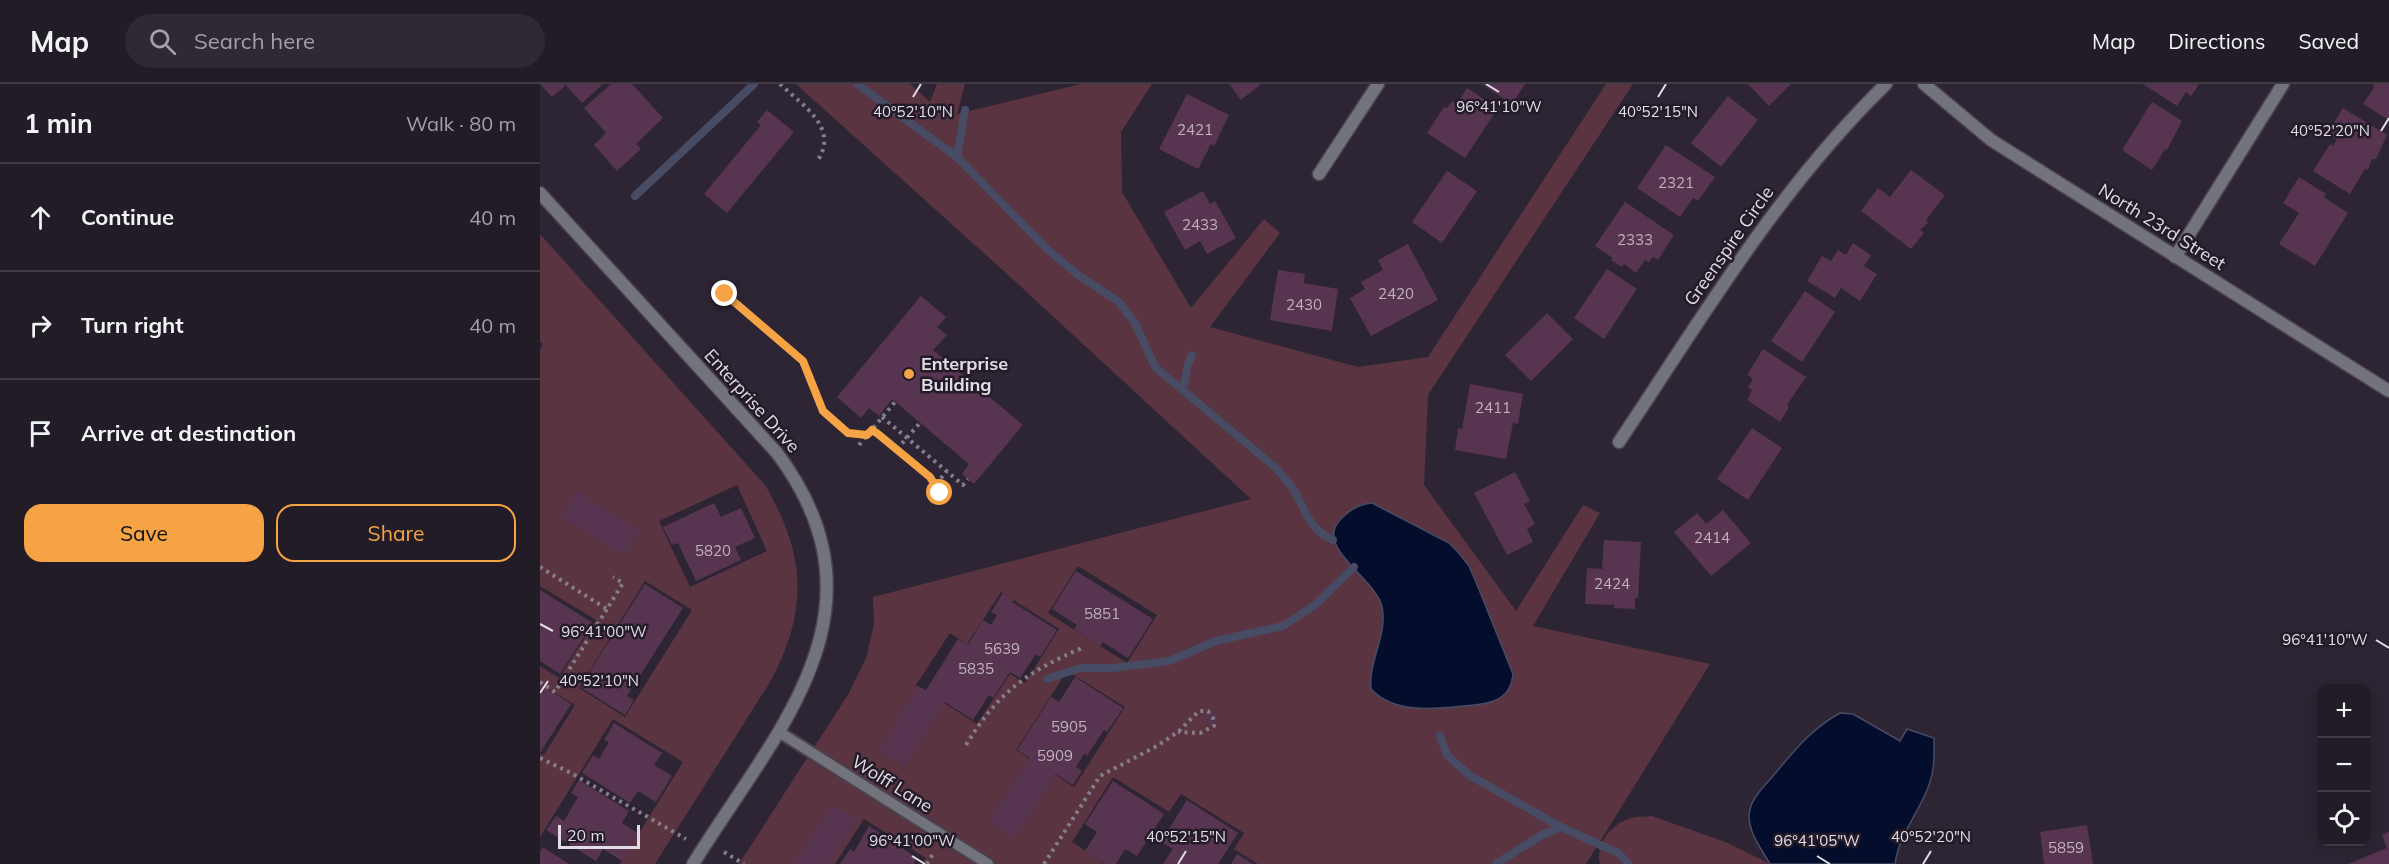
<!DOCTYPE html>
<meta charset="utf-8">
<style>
body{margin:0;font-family:Mulish,sans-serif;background:#2e2933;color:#f1f3f6}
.controls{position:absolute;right:18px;bottom:18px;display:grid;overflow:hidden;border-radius:12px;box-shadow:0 3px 15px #0003}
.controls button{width:54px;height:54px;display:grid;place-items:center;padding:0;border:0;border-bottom:2px solid #3f3a44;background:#221c27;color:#f1f3f6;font:30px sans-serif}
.scale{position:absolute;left:18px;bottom:15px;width:82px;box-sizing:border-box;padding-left:6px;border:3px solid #e2dce6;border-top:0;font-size:16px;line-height:21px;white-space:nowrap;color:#e2dce6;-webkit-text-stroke:4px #241b29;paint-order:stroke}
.stop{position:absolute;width:18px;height:18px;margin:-14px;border:4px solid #f5a345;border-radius:50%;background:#fff}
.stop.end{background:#f5a345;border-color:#fff;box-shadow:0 2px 6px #0008}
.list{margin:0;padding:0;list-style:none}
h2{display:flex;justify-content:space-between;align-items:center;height:78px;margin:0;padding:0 24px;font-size:26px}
h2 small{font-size:20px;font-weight:400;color:#a2a1a7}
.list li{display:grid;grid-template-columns:39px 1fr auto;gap:18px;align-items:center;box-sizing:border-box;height:108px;padding:0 24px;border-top:2px solid #3f3a44}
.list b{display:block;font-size:22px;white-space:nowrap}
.list em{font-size:20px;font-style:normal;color:#a2a1a7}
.actions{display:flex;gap:12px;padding:18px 24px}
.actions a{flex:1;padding:14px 0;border:2px solid #f5a345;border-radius:18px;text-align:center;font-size:21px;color:#f5a345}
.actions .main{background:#f5a345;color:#111}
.icon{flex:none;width:33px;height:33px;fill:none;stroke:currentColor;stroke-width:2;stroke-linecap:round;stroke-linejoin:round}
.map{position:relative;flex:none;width:1849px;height:780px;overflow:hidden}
header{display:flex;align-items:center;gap:36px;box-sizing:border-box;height:84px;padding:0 30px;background:#221c27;border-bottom:2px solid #3f3a44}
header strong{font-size:28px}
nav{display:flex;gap:33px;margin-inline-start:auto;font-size:21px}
.search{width:420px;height:54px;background:#2e2933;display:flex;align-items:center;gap:15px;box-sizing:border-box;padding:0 21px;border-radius:33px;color:#a2a1a7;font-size:22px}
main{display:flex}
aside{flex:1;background:#221c27}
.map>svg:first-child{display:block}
.green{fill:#5a3441;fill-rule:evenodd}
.water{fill:#050d2c;stroke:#474b64;stroke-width:1.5}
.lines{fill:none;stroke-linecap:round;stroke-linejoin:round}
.stream{stroke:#474b64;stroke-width:8}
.building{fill:#573450}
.lane-casing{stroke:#4b4250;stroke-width:14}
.street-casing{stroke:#4b4250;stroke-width:15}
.path{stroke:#857d8a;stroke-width:4;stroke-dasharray:3 4.5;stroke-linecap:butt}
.lane{stroke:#73737b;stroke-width:10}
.street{stroke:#73737b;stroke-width:12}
.route{stroke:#f5a345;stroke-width:8}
.ticks{fill:none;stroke:#e2dce6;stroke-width:2}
.poi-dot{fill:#f5a345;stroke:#241b29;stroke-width:2}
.labels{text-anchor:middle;stroke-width:5;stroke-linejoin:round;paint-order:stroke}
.number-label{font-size:15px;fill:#bfb2c0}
.street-label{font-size:18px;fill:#e2dce6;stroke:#241b29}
.poi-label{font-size:18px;font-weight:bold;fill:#e2dce6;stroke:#241b29;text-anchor:start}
.ticks-label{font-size:15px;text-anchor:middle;fill:#e2dce6;stroke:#241b29;stroke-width:5;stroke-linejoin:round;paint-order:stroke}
</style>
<header>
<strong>Map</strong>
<div class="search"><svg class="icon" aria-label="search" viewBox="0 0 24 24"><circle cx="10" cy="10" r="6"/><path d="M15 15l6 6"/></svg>Search here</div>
<nav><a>Map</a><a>Directions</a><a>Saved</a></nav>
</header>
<main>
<aside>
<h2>1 min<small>Walk · 80 m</small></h2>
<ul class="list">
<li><svg class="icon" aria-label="ahead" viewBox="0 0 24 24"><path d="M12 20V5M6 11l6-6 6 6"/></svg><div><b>Continue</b></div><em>40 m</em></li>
<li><svg class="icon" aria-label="right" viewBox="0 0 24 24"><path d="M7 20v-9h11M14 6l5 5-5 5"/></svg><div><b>Turn right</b></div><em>40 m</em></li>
<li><svg class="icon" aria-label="arrive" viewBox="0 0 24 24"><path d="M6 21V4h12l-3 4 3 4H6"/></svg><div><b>Arrive at destination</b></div></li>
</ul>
<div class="actions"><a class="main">Save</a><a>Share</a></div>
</aside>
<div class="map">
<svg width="1849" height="780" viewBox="0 0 1849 780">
<rect width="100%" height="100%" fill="#2e2534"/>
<g class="green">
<path d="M 256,0 L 370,0 L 390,18 L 397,0 L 425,0 L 417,30 L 541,0 L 612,0 L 581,48 L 582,108 L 651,224 L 724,135 L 740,149 L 670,243 L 818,283 L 888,273 L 1066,0 L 1093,0 L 888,311 L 884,401 L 976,527 L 1043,421 L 1060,429 L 993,542 L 1170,580 L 1046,780 L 718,780 L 694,765 L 704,749 L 641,710 L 629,728 L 573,693 L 532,758 L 565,780 L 383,780 L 386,774 L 324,735 L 295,780 L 199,780 L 309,609 L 326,574 L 334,540 L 333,513 L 711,415 L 466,189 ZM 538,482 L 617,531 L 587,579 L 508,529 ZM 461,508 L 519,545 L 485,599 L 470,590 L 437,640 L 376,601 L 410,549 L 427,560 ZM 527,587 L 585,623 L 534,703 L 476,666 Z"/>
<path d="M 0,150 L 225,401 C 266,471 269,526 230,598 L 115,780 L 80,780 L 143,678 L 73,635 L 0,753 L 0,670 L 4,671 L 35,621 L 0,600 L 0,582 L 19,594 L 56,536 L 0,502 L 0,266 L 3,260 L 0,258 ZM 197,401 L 227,467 L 150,503 L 119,437 ZM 105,497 L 152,526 L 85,633 L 39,604 Z"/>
<path d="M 1112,732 L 1188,759 L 1230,780 L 1060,780 C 1055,759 1072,739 1092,734 C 1098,732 1106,733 1112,732 Z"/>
</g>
<g class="water">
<path d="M 832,419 L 909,459 L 918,468 L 929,482 L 936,498 L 973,590 C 972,601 967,611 956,616 C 946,621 934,621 924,622 C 894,625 854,630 831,605 C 828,578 848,550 842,523 C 836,494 774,464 800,436 C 809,426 820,420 832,419 Z"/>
<path d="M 1300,629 L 1313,630 L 1360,657 L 1367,645 L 1394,654 C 1394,671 1395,685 1389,701 C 1379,729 1359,750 1355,780 L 1230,780 C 1221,764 1205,745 1210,725 C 1213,713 1225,701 1233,692 C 1254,667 1271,645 1300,629 Z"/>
</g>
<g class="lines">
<g class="stream">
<path d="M 317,0 L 417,73 L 507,165 L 538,191 L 579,218 L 595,239 L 615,283 L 736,384 C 740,389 745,394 749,399 C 766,421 764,443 793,456"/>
<polyline points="417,73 425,26"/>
<polyline points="95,112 214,0"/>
<polyline points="643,305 648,280 652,271"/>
<polyline points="507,595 540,584 572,584 629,577 676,557 743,542 775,521 814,483"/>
<polyline points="900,652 907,671 929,691 1021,743 1078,769 1089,780"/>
<polyline points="956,780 1002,751 1021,743"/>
</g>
</g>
<g class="building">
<polygon points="0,0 63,0 42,19 26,1 12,13"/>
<polygon points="71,0 92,0 123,34 96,60 101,65 77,87 54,61 66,49 44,24"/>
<polygon points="689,0 721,0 701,16"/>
<polygon points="942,0 985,0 972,20"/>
<polygon points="1208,0 1251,0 1229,22"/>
<polygon points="1603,0 1659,0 1651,12 1646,8 1637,22"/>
<polygon points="1832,0 1849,0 1849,36 1823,20 1835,2"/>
<polygon points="927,4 958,24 925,74 887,49 904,23 907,24 912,17 917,20"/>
<polygon points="647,10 689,31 674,62 671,60 658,85 619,65"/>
<polygon points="1188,12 1218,36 1181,83 1151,59"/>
<polygon points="1612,18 1642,37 1627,66 1625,65 1612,86 1582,66"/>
<polygon points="1803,24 1847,51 1836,75 1832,75 1828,86 1825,85 1810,110 1773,87 1790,60 1793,62 1797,56 1787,50"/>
<polygon points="227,26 254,48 187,129 164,110 221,41 217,38"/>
<polygon points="1126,61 1175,93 1158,117 1153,114 1140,133 1097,104"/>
<polygon points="1371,86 1405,111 1386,136 1388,138 1384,143 1380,146 1384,149 1371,165 1321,127 1338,104 1350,113"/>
<polygon points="907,87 937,107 902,159 872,138"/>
<polygon points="1759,93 1786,110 1784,113 1808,129 1775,182 1739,160 1759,129 1743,119"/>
<polygon points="663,107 670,120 675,117 696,154 667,170 660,157 645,166 624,128"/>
<polygon points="1085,118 1134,151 1118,176 1113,173 1109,178 1105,176 1096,189 1084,180 1082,183 1071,176 1073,174 1055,162"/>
<polygon points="1313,159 1331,171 1324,182 1337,190 1320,217 1301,204 1295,214 1267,197 1282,172 1291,177 1298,166 1306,171"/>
<polygon points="868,160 898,216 831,252 810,214 825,205 821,198 843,186 838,176"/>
<polygon points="1067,185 1097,205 1064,255 1034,234"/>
<polygon points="738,186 765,190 764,199 798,205 792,247 730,236"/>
<polygon points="1265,207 1295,228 1262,278 1231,257"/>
<polygon points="381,212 406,233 397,243 407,251 393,266 483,341 434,400 422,390 429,380 352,315 339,332 329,324 321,334 297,313"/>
<polygon points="1007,229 1033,255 991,297 965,271"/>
<polygon points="1223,265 1266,293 1247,321 1249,323 1240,338 1207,316 1212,306 1208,303 1213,295 1207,291"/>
<polygon points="930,300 983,310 978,340 973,339 966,375 915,366 918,344 922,345"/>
<polygon points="1212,344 1242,364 1208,416 1177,395"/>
<polygon points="975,388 990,417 984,420 995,440 987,445 993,458 967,471 934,409"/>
<polygon points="36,407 100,447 85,472 21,433"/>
<polygon points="174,419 181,433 201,424 215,454 195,463 201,476 156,497 138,459 132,461 123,443"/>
<polygon points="1183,426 1211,459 1171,492 1134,448 1157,429 1166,440"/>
<polygon points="1064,456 1101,458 1098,514 1095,514 1095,525 1074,524 1074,521 1045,520 1047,484 1062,485"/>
<polygon points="536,487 613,535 588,574 563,558 560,562 534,545 537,541 512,525"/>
<polygon points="105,500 143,524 87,612 94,616 85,631 40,603"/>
<polygon points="0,506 53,539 20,590 0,577"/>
<polygon points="463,509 474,516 472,518 517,546 500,573 496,570 480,594 470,588 453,614 449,611 433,636 405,618 365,683 339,666 378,602 386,606 418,555 428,561 443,536 451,541 457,531 451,528"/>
<polygon points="535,593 583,624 567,648 564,646 547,672 544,670 536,683 542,687 533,701 515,690 475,754 449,738 490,674 477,666 511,613 519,618"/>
<polygon points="0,600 31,620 0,669"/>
<circle cx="672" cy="634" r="6"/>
<polygon points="74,639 122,669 114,681 132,692 116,718 98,707 90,719 42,689 53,671 59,675 69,658 64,656"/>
<polygon points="39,696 89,727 82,739 99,750 82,777 63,765 56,777 6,746 16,732 24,737 38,713 31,709"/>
<polygon points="573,697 624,730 597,772 585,765 576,780 566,780 545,767 557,748 545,740"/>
<polygon points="647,716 698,749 678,780 623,780 633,765 621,758"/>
<polygon points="292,720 316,736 288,780 254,780"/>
<polygon points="1547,741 1553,780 1504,780 1500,748"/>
<polygon points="329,742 377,774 374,780 300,780 310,765 314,768"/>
<polygon points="1849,748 1849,780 1808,780 1847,764 1842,751"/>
<polygon points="3,763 29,780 0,780 0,768"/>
<polygon points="697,770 713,780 691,780"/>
</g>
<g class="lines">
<defs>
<polyline id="lane" points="239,648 448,780"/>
<g id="street">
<polyline points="1384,0 1451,56 1849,307"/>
<polyline points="779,90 838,0"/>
<path d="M 0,109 L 237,369 C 355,527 237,645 153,780"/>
<polyline points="1635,173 1743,0"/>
<path d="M 1079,358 C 1162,234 1238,105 1346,0"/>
</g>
</defs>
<use href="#lane" class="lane-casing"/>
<use href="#street" class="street-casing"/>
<g class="path">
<path d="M 240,0 C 262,21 299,43 278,76"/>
<polyline points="185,210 263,277 283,327 308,349 327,351"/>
<polyline points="342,333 423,401 428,395"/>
<polyline points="332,346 390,393 398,403 402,415"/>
<polyline points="319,361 355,318"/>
<polyline points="357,365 380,339"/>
<polyline points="396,400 407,387"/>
<polyline points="0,483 67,525 83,499 73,493"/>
<polyline points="0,598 15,608 67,525"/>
<path d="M 426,661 C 458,608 487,588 542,564"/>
<polyline points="0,674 31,689 146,755"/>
<polyline points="184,768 204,780"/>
<polyline points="387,780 394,768"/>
<polyline points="504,780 560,692 617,662 638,648 659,627 668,627 673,634 674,642 660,649 638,648"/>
</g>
<use href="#lane" class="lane"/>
<use href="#street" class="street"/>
</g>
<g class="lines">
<polyline class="route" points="185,210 263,277 283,327 308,349 327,351 332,346 338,350 390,393 400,409"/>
</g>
<path class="ticks" d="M 946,0 L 959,8M 373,13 L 381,0M 1118,13 L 1126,0M 1841,47 L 1849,34M 0,540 L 13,547M 1836,556 L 1849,564M 0,609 L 8,597M 372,772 L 385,780M 1277,772 L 1290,780M 638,780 L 646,767M 1383,780 L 1391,767"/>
<circle class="poi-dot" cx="369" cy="290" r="6"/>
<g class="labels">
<g class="number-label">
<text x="655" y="51">2421</text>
<text x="1136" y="104">2321</text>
<text x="660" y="146">2433</text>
<text x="1095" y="161">2333</text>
<text x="856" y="215">2420</text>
<text x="764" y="226">2430</text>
<text x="953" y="329">2411</text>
<text x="1172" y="459">2414</text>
<text x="173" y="472">5820</text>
<text x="1072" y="505">2424</text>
<text x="562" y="535">5851</text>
<text x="462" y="570">5639</text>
<text x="436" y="590">5835</text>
<text x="529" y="648">5905</text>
<text x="515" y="677">5909</text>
<text x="1526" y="769">5859</text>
</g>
<g class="street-label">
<text transform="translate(1622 143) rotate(32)" y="6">North 23rd Street</text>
<text transform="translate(1189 162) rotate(-55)" y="6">Greenspire Circle</text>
<text transform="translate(212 317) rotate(48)" y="6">Enterprise Drive</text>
<text transform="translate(352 700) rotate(32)" y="6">Wolff Lane</text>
</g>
<g class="poi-label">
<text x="381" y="286">Enterprise<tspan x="381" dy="21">Building</tspan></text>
</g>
</g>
<g class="ticks-label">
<text x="959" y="28">96°41'10"W</text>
<text x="373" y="33">40°52'10"N</text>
<text x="1118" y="33">40°52'15"N</text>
<text x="1790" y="52">40°52'20"N</text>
<text x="64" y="553">96°41'00"W</text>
<text x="1785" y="561">96°41'10"W</text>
<text x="59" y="602">40°52'10"N</text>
<text x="646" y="758">40°52'15"N</text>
<text x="1391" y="758">40°52'20"N</text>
<text x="372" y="762">96°41'00"W</text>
<text x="1277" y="762">96°41'05"W</text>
</g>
</svg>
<div class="controls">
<button>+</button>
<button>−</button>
<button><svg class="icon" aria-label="locate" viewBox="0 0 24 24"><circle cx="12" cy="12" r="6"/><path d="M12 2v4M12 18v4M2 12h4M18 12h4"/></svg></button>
</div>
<div class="scale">20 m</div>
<div class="stop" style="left:400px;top:409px"></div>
<div class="stop end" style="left:185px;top:210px"></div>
</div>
</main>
